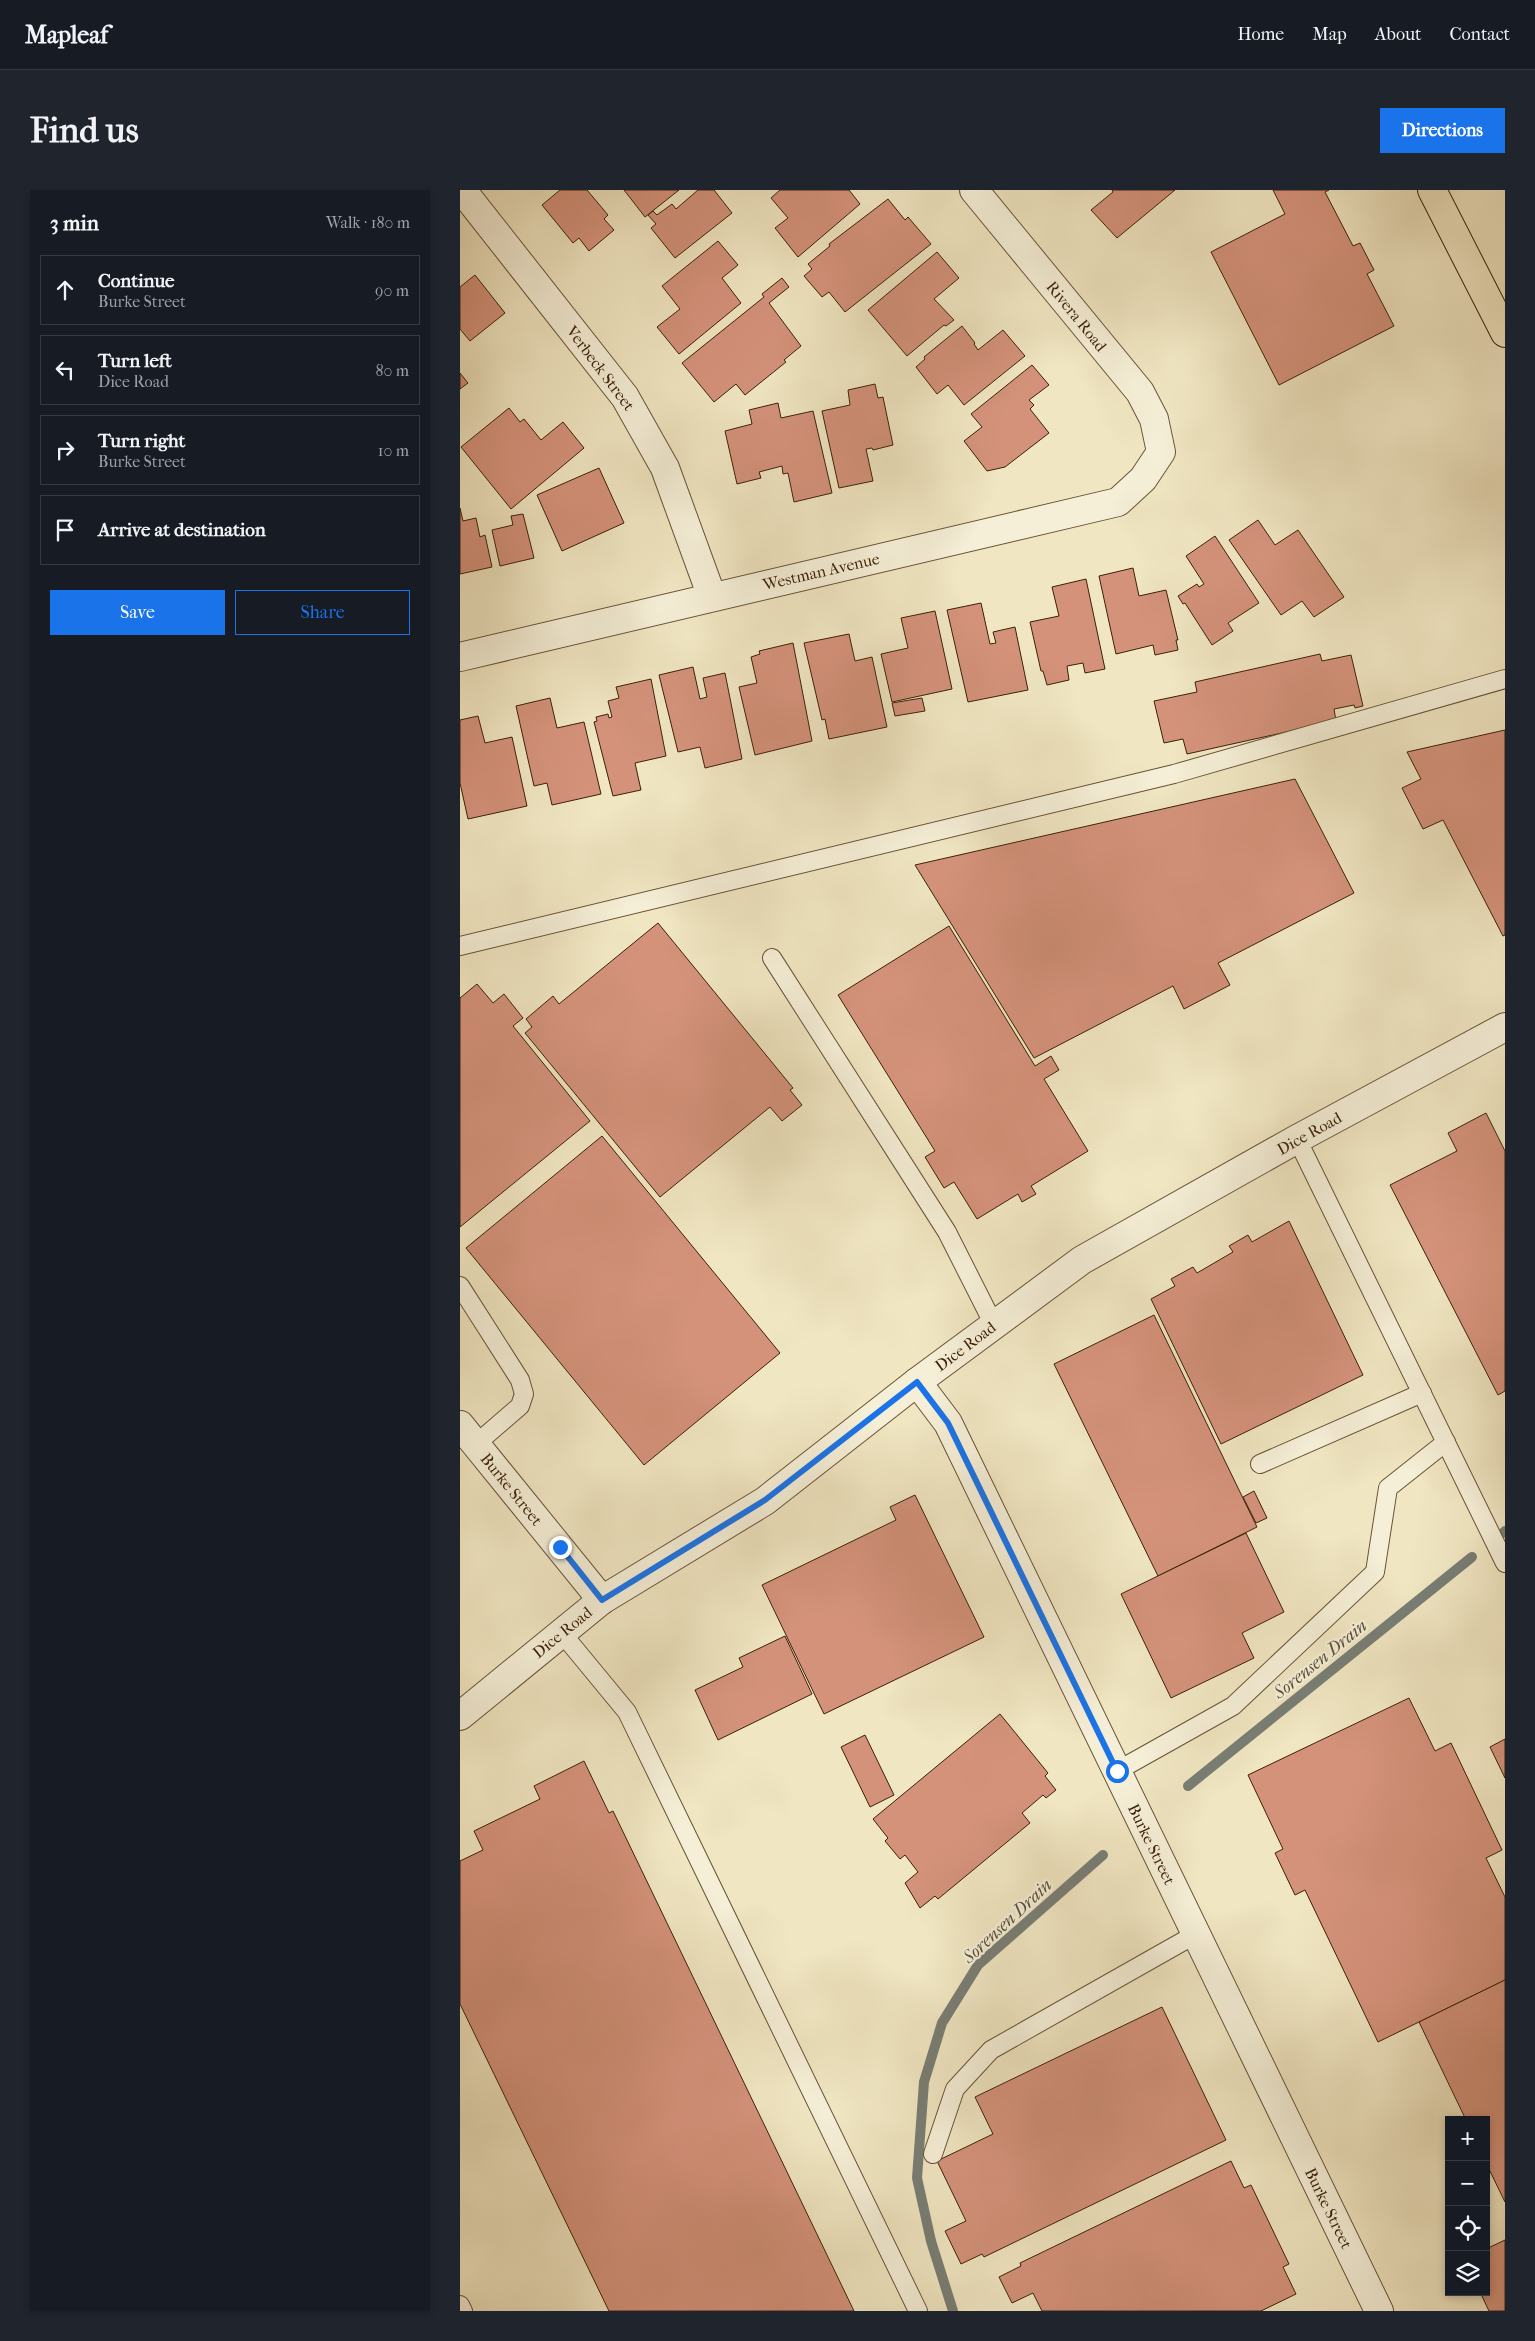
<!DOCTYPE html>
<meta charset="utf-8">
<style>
body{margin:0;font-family:"IM FELL French Canon",serif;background:#20242c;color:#f1f3f6}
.controls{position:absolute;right:15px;bottom:15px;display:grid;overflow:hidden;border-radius:0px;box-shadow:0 2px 8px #0003}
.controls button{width:45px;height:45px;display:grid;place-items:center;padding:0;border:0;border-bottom:1px solid #363941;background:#171b24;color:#f1f3f6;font:25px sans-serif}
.stop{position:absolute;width:15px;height:15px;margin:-11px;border:4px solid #1a73e8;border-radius:50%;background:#fff}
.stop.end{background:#1a73e8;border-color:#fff;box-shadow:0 1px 5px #0008}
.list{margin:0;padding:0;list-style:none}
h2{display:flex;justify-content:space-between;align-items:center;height:65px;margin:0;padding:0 20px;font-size:21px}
h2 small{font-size:16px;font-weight:400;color:#9ea1a6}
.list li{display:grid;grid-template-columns:32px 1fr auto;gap:15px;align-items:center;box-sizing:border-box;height:70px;margin:0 10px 10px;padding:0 10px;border:1px solid #363941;border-radius:0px}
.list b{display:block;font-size:19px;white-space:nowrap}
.list p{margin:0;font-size:16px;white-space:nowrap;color:#9ea1a6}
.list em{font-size:16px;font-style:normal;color:#9ea1a6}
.actions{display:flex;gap:10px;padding:15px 20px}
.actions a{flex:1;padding:11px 0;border:1px solid #1a73e8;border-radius:0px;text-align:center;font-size:18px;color:#1a73e8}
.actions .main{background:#1a73e8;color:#fff}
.icon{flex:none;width:28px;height:28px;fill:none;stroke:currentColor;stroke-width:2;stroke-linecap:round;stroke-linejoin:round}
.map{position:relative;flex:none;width:1045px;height:2121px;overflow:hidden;border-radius:0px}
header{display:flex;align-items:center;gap:30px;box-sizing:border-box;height:70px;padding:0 25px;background:#171b24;border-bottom:1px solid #363941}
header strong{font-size:24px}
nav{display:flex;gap:28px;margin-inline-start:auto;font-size:18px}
.intro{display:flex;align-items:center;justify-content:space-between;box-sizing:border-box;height:120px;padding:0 30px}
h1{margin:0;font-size:35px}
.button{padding:12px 22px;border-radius:0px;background:#1a73e8;color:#fff;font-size:18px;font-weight:700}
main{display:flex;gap:30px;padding:0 30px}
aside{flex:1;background:#171b24;border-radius:0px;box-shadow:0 2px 8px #0003}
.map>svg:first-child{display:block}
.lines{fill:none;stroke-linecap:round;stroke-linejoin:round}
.stream{stroke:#787e75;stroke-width:10}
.building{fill:#d4927b;stroke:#3c2007}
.service-casing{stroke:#695236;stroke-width:20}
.minor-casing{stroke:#695236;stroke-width:30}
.primary-casing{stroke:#3c2007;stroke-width:30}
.service{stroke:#f5efd7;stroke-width:18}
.minor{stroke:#f5efd7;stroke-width:28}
.primary{stroke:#f0e6c2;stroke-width:28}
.route{stroke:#1a73e8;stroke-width:6}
.labels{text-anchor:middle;stroke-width:4.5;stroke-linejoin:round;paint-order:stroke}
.street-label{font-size:16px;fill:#3c2007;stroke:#f5efd7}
.water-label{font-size:18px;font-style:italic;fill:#5a4f3e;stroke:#f5efd7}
</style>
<header>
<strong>Mapleaf</strong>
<nav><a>Home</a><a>Map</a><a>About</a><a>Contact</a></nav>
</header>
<div class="intro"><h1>Find us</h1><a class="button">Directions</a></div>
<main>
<aside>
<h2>3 min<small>Walk · 180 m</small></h2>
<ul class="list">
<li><svg class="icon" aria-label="ahead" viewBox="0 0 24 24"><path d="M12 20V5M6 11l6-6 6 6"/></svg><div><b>Continue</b><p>Burke Street</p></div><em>90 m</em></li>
<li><svg class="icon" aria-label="left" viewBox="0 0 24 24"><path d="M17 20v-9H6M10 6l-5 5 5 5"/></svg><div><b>Turn left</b><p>Dice Road</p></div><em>80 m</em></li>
<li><svg class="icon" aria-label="right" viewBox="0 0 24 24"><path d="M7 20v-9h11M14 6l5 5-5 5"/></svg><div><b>Turn right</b><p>Burke Street</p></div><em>10 m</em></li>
<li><svg class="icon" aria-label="arrive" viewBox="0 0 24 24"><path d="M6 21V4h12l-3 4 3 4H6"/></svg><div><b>Arrive at destination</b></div></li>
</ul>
<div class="actions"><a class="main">Save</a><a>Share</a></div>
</aside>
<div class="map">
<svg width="1045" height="2121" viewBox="0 0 1045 2121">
<rect width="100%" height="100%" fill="#f0e6c2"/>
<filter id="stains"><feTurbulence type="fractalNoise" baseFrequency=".004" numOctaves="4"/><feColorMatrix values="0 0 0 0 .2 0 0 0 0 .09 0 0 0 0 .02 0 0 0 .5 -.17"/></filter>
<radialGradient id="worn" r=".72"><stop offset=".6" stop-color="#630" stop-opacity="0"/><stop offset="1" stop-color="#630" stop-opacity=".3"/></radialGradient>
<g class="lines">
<g class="stream">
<polyline points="1043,1343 1045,1341"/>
<polyline points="728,1596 1012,1367"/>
<polyline points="493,2121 471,2051 457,1988 464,1892 482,1833 518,1775 643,1665"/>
</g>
</g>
<g class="building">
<polygon points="100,0 127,0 148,25 144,29 154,40 129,61 119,48 113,53 82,15"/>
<polygon points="164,0 219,0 185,27"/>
<polygon points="238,0 254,0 272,23 215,68 191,38 196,34 188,25 193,21 197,25 212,14 216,19"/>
<polygon points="320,0 389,0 400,14 338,67 315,38 328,28 311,8"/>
<polygon points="652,0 715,0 657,48 631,20 653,2"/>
<polygon points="813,0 869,0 865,2 893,56 900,53 914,80 907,84 934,136 819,195 751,62 825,24"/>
<polygon points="428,9 445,30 448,27 471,54 385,122 369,102 362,107 344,86 352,79 348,74 370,56 369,54"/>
<polygon points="258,51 278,75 262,88 281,113 219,164 197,137 220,119 202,96"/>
<polygon points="477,62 499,88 474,109 494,130 486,136 484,135 447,166 408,120"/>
<polygon points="15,85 45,123 10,151 0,139 0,97"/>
<polygon points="322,88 329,97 309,113 341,156 324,170 326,172 285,205 276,194 254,212 222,173 304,107 302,104"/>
<polygon points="502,136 515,153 514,154 518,160 543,140 565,166 504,215 488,195 477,204 456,177 465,169 464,167"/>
<polygon points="572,175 589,195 569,210 574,215 570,219 589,243 545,277 527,281 504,251 522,237 511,224"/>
<polygon points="0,183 8,193 0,199"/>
<polygon points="415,194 418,208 423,207 433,255 413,260 412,258 406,259 413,291 379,298 362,221 390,215 388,200"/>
<polygon points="318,213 321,228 353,221 372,303 334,312 328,283 323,284 322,276 299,282 301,288 277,294 265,241 292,234 289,220"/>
<polygon points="49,218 60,232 64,229 81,250 103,232 124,258 51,319 1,257"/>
<polygon points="139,278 164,333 102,361 77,305"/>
<polygon points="0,318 3,331 16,328 20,347 25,345 32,377 0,384"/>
<polygon points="63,324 74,368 40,376 32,340 53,335 51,326"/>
<polygon points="798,330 815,355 838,340 884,407 854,427 842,411 821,425 769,350"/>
<polygon points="755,346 799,413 768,433 773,441 752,455 725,413 723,414 718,406 737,394 739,397 744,394 726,366"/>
<polygon points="673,378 679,406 706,400 718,450 716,450 718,460 695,465 693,455 656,464 639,386"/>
<polygon points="626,389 645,479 625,483 623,473 607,476 609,490 587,495 583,481 581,481 570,432 599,426 592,397"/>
<polygon points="521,413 530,454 536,453 533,442 555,437 568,500 508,512 487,420"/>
<polygon points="475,421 492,499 432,512 421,464 448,458 441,428"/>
<polygon points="389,444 395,471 412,467 427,537 369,549 365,529 362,530 344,453"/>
<polygon points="333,453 352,551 295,565 279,497 297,493 291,467 300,464 299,461"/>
<polygon points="860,464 862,471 891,465 903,516 895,518 894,515 874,519 876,531 727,564 723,549 704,553 694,511 737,502 735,492"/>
<polygon points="233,477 240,509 247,507 243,488 265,483 282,569 245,578 240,557 218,562 199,485"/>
<polygon points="191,489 206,566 175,573 181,600 153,606 134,532 137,531 136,527 148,524 149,528 152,527 148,511 159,508 156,497"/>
<polygon points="90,508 97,538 124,532 141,604 92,615 87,593 74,596 56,516"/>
<polygon points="462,508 465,521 435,526 432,513"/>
<polygon points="18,526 25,553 52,547 67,616 8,629 0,593 0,530"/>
<polygon points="1045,540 1045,745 1043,746 983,630 963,639 942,598 961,589 947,562"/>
<polygon points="835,589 894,703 758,773 770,795 724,819 713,796 574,868 455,675"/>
<polygon points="198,733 333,898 330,900 342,915 322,931 310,917 200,1007 65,843 72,837 66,829 93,806 99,814"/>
<polygon points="489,736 575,876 591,866 599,880 584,889 628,961 571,996 576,1004 562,1012 558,1004 517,1029 494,992 484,998 465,967 475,961 378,805"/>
<polygon points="17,794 33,813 44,804 63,828 53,836 130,931 0,1037 0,808"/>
<polygon points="1026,923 1045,961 1045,1201 1038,1205 930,995 997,961 988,943"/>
<polygon points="142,946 320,1163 184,1275 6,1058"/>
<polygon points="829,1031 903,1185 761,1254 691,1109 715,1096 711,1089 733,1077 737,1083 773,1062 769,1056 788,1045 792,1052"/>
<polygon points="694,1125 797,1337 698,1386 594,1174"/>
<polygon points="794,1301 807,1328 796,1333 783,1307"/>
<polygon points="455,1305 524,1447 364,1524 302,1395 436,1330 430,1317"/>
<polygon points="786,1343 824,1422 782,1443 794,1468 711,1508 661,1404"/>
<polygon points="325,1446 352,1504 258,1550 235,1500 283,1477 279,1468"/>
<polygon points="949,1508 975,1561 991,1553 1042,1660 1026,1668 1045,1707 1045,1790 918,1852 845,1700 835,1705 815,1663 823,1659 788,1585"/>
<polygon points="540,1524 588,1583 585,1586 596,1600 586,1608 583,1605 562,1623 570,1633 478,1709 475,1706 460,1718 445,1693 458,1682 445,1665 440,1669 425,1651 428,1648 413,1629"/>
<polygon points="405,1545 434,1605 410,1617 381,1557"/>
<polygon points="1045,1549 1045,1588 1030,1557"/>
<polygon points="124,1571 149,1623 153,1621 394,2121 149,2121 0,1814 0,1671 23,1660 14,1641 80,1609 74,1596"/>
<polygon points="1045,1790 1045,2012 1026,1973 1026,1930 1006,1930 959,1832"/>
<polygon points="702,1817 766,1950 524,2067 522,2064 501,2074 485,2041 506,2031 477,1971 533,1944 515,1907"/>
<polygon points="771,1971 784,1998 791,1995 829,2074 823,2077 836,2104 801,2121 582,2121 573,2103 552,2113 539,2087 561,2076 560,2073"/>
<polygon points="1045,2050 1045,2121 1029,2121 1020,2102 1026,2102 1026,2059"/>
</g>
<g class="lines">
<defs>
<g id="service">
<polyline points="0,756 714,584 1045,489"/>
<polyline points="312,768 487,1042 534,1135"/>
<polyline points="837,949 1045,1373"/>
<polyline points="0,1096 60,1190 64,1204 60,1216 16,1254"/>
<polyline points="800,1274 962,1203"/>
<polyline points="101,1442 167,1522 458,2121"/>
<polyline points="657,1581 773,1516 915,1382 928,1298 986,1252"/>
<polyline points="473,1964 495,1899 531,1860 736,1744"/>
<polyline points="0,2115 3,2121"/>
</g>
<g id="minor">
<polyline points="2,0 165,207 205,278 252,407"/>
<polyline points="0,467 658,312 683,289 701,262 694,229 680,202 514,0"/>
<polyline points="457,1192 488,1233 919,2121"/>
<polyline points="0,1235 142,1410"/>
<polyline points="0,1526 142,1410 305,1311 457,1192 622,1070 837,949 1045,837"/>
</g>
<polyline id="primary" points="972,0 1045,143"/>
</defs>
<use href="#service" class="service-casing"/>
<use href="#minor" class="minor-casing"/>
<use href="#primary" class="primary-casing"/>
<use href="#service" class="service"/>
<use href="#minor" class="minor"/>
<use href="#primary" class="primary"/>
</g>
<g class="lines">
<polyline class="route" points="100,1357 142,1410 305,1310 457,1192 488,1233 657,1581"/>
</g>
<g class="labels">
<g class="street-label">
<text transform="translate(617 126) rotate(51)" y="6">Rivera Road</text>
<text transform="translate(141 178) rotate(53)" y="6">Verbeck Street</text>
<text transform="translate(361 381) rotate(-13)" y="6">Westman Avenue</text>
<text transform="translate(849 943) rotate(-29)" y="6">Dice Road</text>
<text transform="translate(505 1156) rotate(-37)" y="6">Dice Road</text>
<text transform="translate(52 1299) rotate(51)" y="6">Burke Street</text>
<text transform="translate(102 1442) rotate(-39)" y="6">Dice Road</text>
<text transform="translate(692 1654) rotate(64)" y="6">Burke Street</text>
<text transform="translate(869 2018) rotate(64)" y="6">Burke Street</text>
</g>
<g class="water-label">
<text transform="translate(860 1469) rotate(-39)" y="6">Sorensen Drain</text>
<text transform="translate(547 1731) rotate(-43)" y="6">Sorensen Drain</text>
</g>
</g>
<rect width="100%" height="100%" filter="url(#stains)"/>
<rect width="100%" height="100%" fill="url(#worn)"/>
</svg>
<div class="controls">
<button>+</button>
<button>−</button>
<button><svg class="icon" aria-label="locate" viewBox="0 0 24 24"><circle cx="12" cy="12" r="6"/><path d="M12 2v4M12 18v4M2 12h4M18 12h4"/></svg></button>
<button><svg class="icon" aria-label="layers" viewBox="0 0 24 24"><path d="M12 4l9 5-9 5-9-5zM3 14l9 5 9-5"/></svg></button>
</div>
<div class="stop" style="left:657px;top:1581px"></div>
<div class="stop end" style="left:100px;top:1357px"></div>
</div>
</main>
